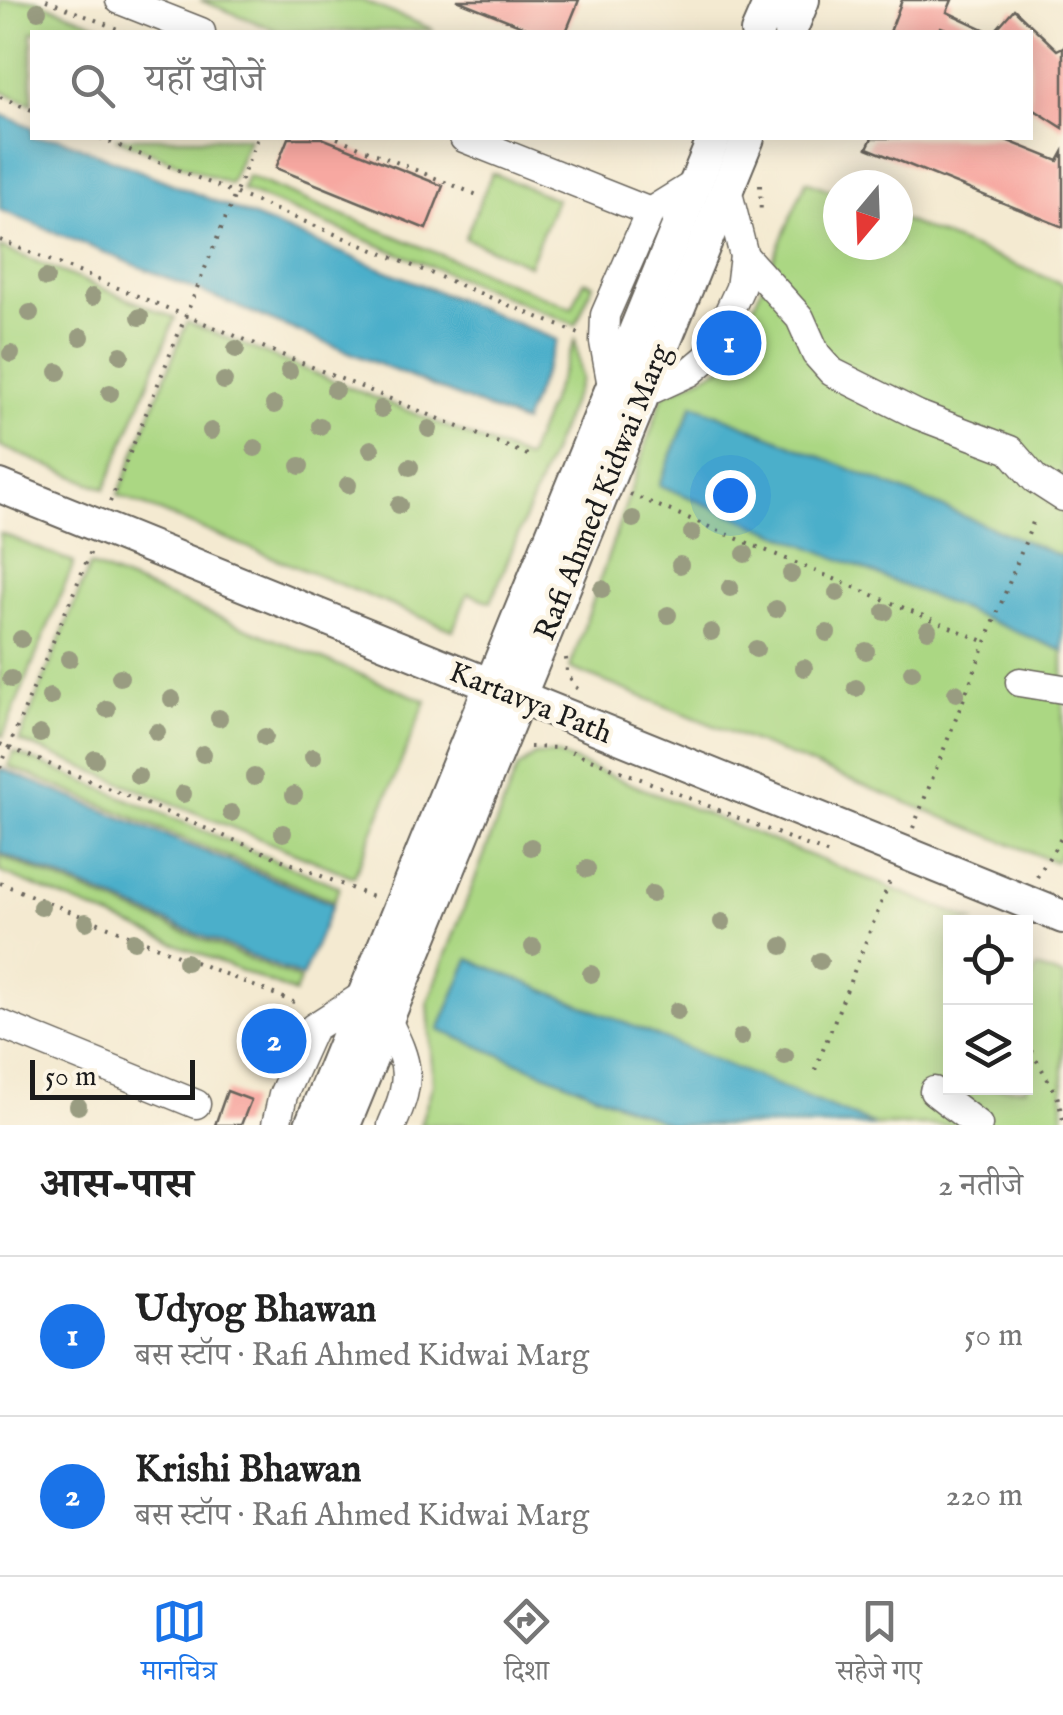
<!DOCTYPE html>
<html lang="hi">
<meta charset="utf-8">
<style>
body{margin:0;font-family:"IM FELL English","Noto Serif Devanagari",serif;background:#f2f2f2;color:#222}
.controls{position:absolute;right:30px;bottom:30px;display:grid;overflow:hidden;border-radius:0px;box-shadow:0 5px 25px #0003}
.controls button{width:90px;height:90px;display:grid;place-items:center;padding:0;border:0;border-bottom:2px solid #e0e0e0;background:#fff;color:#222;font:50px sans-serif}
.compass{position:absolute;left:823px;top:170px;width:90px;height:90px;border-radius:50%;background:#fff;box-shadow:0 5px 25px #0003;rotate:199deg}
.scale{position:absolute;left:30px;bottom:25px;width:165px;box-sizing:border-box;padding-left:10px;border:5px solid #1c1c1c;border-top:0;font-size:28px;line-height:35px;white-space:nowrap;color:#1c1c1c;-webkit-text-stroke:8px #fcf5e5;paint-order:stroke}
.you{position:absolute;left:730px;top:495px;width:35px;height:35px;margin:-25px;border:8px solid #fff;border-radius:50%;background:#1a73e8;box-shadow:0 0 0 15px #1a73e833}
.badge{display:grid;place-items:center;width:65px;height:65px;border-radius:50%;background:#1a73e8;color:#fff;font-size:32px;font-weight:700}
.pin{position:absolute;translate:-50% -50%;border:5px solid #fff;box-shadow:0 2px 10px #0006}
.list{margin:0;padding:0;list-style:none}
h2{display:flex;justify-content:space-between;align-items:center;height:130px;margin:0;padding:0 40px;font-size:42px}
h2 small{font-size:32px;font-weight:400;color:#767676}
.list li{display:grid;grid-template-columns:65px 1fr auto;gap:30px;align-items:center;box-sizing:border-box;height:160px;padding:0 40px;border-top:2px solid #e0e0e0}
.list b{display:block;font-size:38px;white-space:nowrap}
.list p{margin:0;font-size:32px;white-space:nowrap;color:#767676}
.list em{font-size:32px;font-style:normal;color:#767676}
.icon{flex:none;width:55px;height:55px;fill:none;stroke:currentColor;stroke-width:2;stroke-linecap:round;stroke-linejoin:round}
.map{position:relative;flex:none;width:1063px;height:1125px;overflow:hidden}
.search{position:absolute;background:#fff;box-shadow:0 5px 25px #0003;left:30px;right:30px;top:30px;height:110px;display:flex;align-items:center;gap:25px;box-sizing:border-box;padding:0 35px;border-radius:0px;color:#767676;font-size:38px}
.sheet{height:450px;background:#fff}
nav{display:flex;justify-content:space-around;align-items:center;box-sizing:border-box;height:140px;border-top:2px solid #e0e0e0;background:#fff;font-size:28px;color:#767676}
nav a{display:grid;justify-items:center;gap:5px}
nav .on{color:#1a73e8}
.map>svg:first-child{display:block}
.green{fill:#abd783;stroke:#647a50;stroke-width:2.5}
.water{fill:#4bafca;stroke:#346673;stroke-width:2.5}
.building{fill:#f7a8a1}
.lines{fill:none;stroke-linecap:round;stroke-linejoin:round}
.minor-casing{stroke:#68645b;stroke-width:31}
.major-casing{stroke:#68645b;stroke-width:36}
.path{stroke:#68645b;stroke-width:4;stroke-dasharray:2.5 8;stroke-linecap:butt}
.minor{stroke:#fff;stroke-width:28}
.major{stroke:#fff;stroke-width:32}
.tree{fill:#999c81}
.labels{text-anchor:middle;stroke-width:9;stroke-linejoin:round;paint-order:stroke}
.street-label{font-size:30px;fill:#1c1c1c;stroke:#fcf5e5}
</style>
<div class="map">
<svg width="1063" height="1125" viewBox="0 0 1063 1125">
<rect width="100%" height="100%" fill="#fcf5e5"/>
<filter id="ink" filterUnits="userSpaceOnUse"><feTurbulence type="fractalNoise" baseFrequency=".01" numOctaves="2"/><feDisplacementMap in="SourceGraphic" scale="20" xChannelSelector="R" yChannelSelector="G"/><feConvolveMatrix kernelMatrix="1 2 1 2 8 2 1 2 1" color-interpolation-filters="sRGB"/></filter>
<filter id="wash" filterUnits="userSpaceOnUse"><feTurbulence type="fractalNoise" baseFrequency=".0048" numOctaves="4" result="noise"/><feDisplacementMap in="SourceGraphic" scale="40" xChannelSelector="R" yChannelSelector="G"/><feGaussianBlur stdDeviation="2.25" result="paint"/><feColorMatrix in="noise" values="0 0 0 0 0 0 0 0 0 0 0 0 0 0 0 0 0 1.4 0 .05"/><feComposite in="paint" operator="in"/></filter>
<g filter="url(#wash)">
<rect width="100%" height="100%" fill="#f4ead1"/>
<g class="green">
<polygon points="0,0 36,0 116,32 32,32 32,104 0,91"/>
<polygon points="200,0 361,0 434,30 280,32"/>
<polygon points="115,138 249,138 230,184"/>
<polygon points="492,173 556,199 529,265 465,238"/>
<polygon points="247,176 572,308 584,281 593,284 576,325 242,190"/>
<polygon points="806,181 838,193 838,245 898,245 898,218 1063,284 1063,849 1055,862 570,668 663,395 729,364"/>
<polygon points="0,247 175,318 105,489 0,446"/>
<polygon points="187,322 527,459 575,340 581,379 491,602 468,593 453,630 118,495"/>
<polygon points="0,533 74,563 3,736 0,734"/>
<polygon points="90,565 426,701 354,877 19,741"/>
<polygon points="14,752 339,887 334,901 8,766"/>
<polygon points="556,754 976,922 950,922 950,1088 1026,1088 1026,978 1032,979 1036,968 1063,976 1063,1125 420,1125 433,1084 428,1002 517,769 535,755"/>
<polygon points="0,856 300,980 295,993 0,872"/>
</g>
<g class="water">
<polygon points="0,114 32,127 32,138 59,138 557,340 523,423 0,210"/>
<polygon points="693,404 1063,557 1063,651 659,485"/>
<polygon points="0,768 333,904 302,977 0,853"/>
<polygon points="469,959 874,1125 671,1125 439,1030"/>
</g>
<g id="blocks">
<g class="building">
<polygon points="457,0 579,0 566,32 537,32"/>
<polygon points="902,0 952,0 947,12 990,32 954,32 941,27 939,32 890,32"/>
<polygon points="1014,9 1057,50 1063,47 1063,128 1030,107 1030,32 994,32"/>
<polygon points="288,138 322,138 443,186 426,229 276,168"/>
<polygon points="872,138 1001,138 1058,161 1063,152 1063,227 867,148"/>
<polygon points="227,1091 251,1100 241,1125 215,1125"/>
</g>
</g>
</g>
<g filter="url(#ink)">
<use href="#blocks" fill-opacity="0" stroke="#68645b" stroke-width="2.5"/>
<g class="lines">
<defs>
<g id="minor">
<polyline points="120,0 201,32"/>
<polyline points="464,138 650,212"/>
<polyline points="744,256 800,318 816,354 832,372 918,415 1010,450 1035,479 1063,497"/>
<polyline points="612,386 604,342 605,315 650,212 695,184"/>
<polyline points="642,394 690,372 708,357 740,288 744,256 727,189"/>
<polyline points="1020,682 1063,689"/>
<path d="M 387,1020 C 409,1065 413,1077 392,1125"/>
<polyline points="0,1024 196,1104"/>
<polyline points="934,1091 978,1125"/>
<polyline points="276,1125 283,1095 313,1028 364,995"/>
</g>
<g id="major">
<polyline points="757,32 771,0"/>
<polyline points="790,32 803,0"/>
<polyline points="0,486 1063,917"/>
<polyline points="311,1125 714,138"/>
<polyline points="344,1125 748,138"/>
</g>
</defs>
<use href="#minor" class="minor-casing"/>
<use href="#major" class="major-casing"/>
<g class="path">
<polyline points="46,0 125,32"/>
<polyline points="0,97 32,110"/>
<polyline points="100,138 582,335"/>
<polyline points="337,138 477,195"/>
<polyline points="760,185 761,215"/>
<polyline points="0,240 528,455"/>
<polyline points="630,494 986,642"/>
<polyline points="110,502 258,138"/>
<polyline points="566,658 567,673 578,690"/>
<polyline points="0,744 375,898"/>
<polyline points="530,747 563,748 834,856"/>
<polyline points="0,768 91,551"/>
<polyline points="913,828 1035,517"/>
<polyline points="1037,877 1063,835"/>
<polyline points="0,883 301,1005"/>
<polyline points="1026,1042 1057,1095 1063,1120"/>
<polyline points="815,1070 891,878"/>
</g>
<use href="#minor" class="minor"/>
<use href="#major" class="major"/>
</g>
<g class="tree">
<circle cx="38" cy="11" r="9"/>
<circle cx="46" cy="278" r="9"/>
<circle cx="92" cy="297" r="9"/>
<circle cx="30" cy="313" r="9"/>
<circle cx="140" cy="317" r="9"/>
<circle cx="81" cy="337" r="9"/>
<circle cx="236" cy="349" r="9"/>
<circle cx="11" cy="354" r="9"/>
<circle cx="121" cy="355" r="9"/>
<circle cx="289" cy="371" r="9"/>
<circle cx="58" cy="372" r="9"/>
<circle cx="224" cy="381" r="9"/>
<circle cx="335" cy="390" r="9"/>
<circle cx="110" cy="393" r="9"/>
<circle cx="274" cy="405" r="9"/>
<circle cx="381" cy="409" r="9"/>
<circle cx="320" cy="426" r="9"/>
<circle cx="429" cy="429" r="9"/>
<circle cx="211" cy="431" r="9"/>
<circle cx="255" cy="448" r="9"/>
<circle cx="371" cy="449" r="9"/>
<circle cx="300" cy="466" r="9"/>
<circle cx="410" cy="467" r="9"/>
<circle cx="348" cy="485" r="9"/>
<circle cx="399" cy="505" r="9"/>
<circle cx="633" cy="519" r="9"/>
<circle cx="692" cy="533" r="9"/>
<circle cx="745" cy="554" r="9"/>
<circle cx="680" cy="565" r="9"/>
<circle cx="791" cy="574" r="9"/>
<circle cx="730" cy="588" r="9"/>
<circle cx="602" cy="589" r="9"/>
<circle cx="837" cy="593" r="9"/>
<circle cx="776" cy="609" r="9"/>
<circle cx="885" cy="612" r="9"/>
<circle cx="668" cy="615" r="9"/>
<circle cx="928" cy="630" r="9"/>
<circle cx="711" cy="632" r="9"/>
<circle cx="827" cy="633" r="9"/>
<circle cx="21" cy="639" r="9"/>
<circle cx="756" cy="649" r="9"/>
<circle cx="866" cy="651" r="9"/>
<circle cx="69" cy="659" r="9"/>
<circle cx="804" cy="668" r="9"/>
<circle cx="912" cy="672" r="9"/>
<circle cx="120" cy="677" r="9"/>
<circle cx="11" cy="679" r="9"/>
<circle cx="856" cy="688" r="9"/>
<circle cx="956" cy="693" r="9"/>
<circle cx="50" cy="697" r="9"/>
<circle cx="172" cy="699" r="9"/>
<circle cx="107" cy="709" r="9"/>
<circle cx="219" cy="718" r="9"/>
<circle cx="157" cy="732" r="9"/>
<circle cx="40" cy="734" r="9"/>
<circle cx="265" cy="737" r="9"/>
<circle cx="203" cy="754" r="9"/>
<circle cx="313" cy="757" r="9"/>
<circle cx="95" cy="759" r="9"/>
<circle cx="138" cy="776" r="9"/>
<circle cx="254" cy="777" r="9"/>
<circle cx="183" cy="794" r="9"/>
<circle cx="294" cy="795" r="9"/>
<circle cx="231" cy="813" r="9"/>
<circle cx="283" cy="833" r="9"/>
<circle cx="531" cy="847" r="9"/>
<circle cx="587" cy="869" r="9"/>
<circle cx="652" cy="894" r="9"/>
<circle cx="41" cy="907" r="9"/>
<circle cx="86" cy="922" r="9"/>
<circle cx="722" cy="922" r="9"/>
<circle cx="134" cy="941" r="9"/>
<circle cx="782" cy="946" r="9"/>
<circle cx="533" cy="947" r="9"/>
<circle cx="820" cy="961" r="9"/>
<circle cx="186" cy="962" r="9"/>
<circle cx="591" cy="974" r="9"/>
<circle cx="677" cy="1011" r="9"/>
<circle cx="741" cy="1037" r="9"/>
<circle cx="785" cy="1056" r="9"/>
<circle cx="78" cy="1106" r="9"/>
</g>
</g>
<g class="labels">
<g class="street-label">
<text transform="translate(602 492) rotate(-68)" y="10">Rafi Ahmed Kidwai Marg</text>
<text transform="translate(531 702) rotate(22)" y="10">Kartavya Path</text>
</g>
</g>
</svg>
<div class="controls">
<button><svg class="icon" aria-label="locate" viewBox="0 0 24 24"><circle cx="12" cy="12" r="6"/><path d="M12 2v4M12 18v4M2 12h4M18 12h4"/></svg></button>
<button><svg class="icon" aria-label="layers" viewBox="0 0 24 24"><path d="M12 4l9 5-9 5-9-5zM3 14l9 5 9-5"/></svg></button>
</div>
<svg class="compass" viewBox="-18 -18 36 36"><path d="M0-13l5 13h-10z" fill="#e53935"/><path d="M0 13l5-13h-10z" fill="#767676"/></svg>
<div class="scale">50 m</div>
<div class="you"></div>
<div class="pin badge" style="left:729px;top:343px">1</div>
<div class="pin badge" style="left:274px;top:1041px">2</div>
<div class="search"><svg class="icon" aria-label="search" viewBox="0 0 24 24"><circle cx="10" cy="10" r="6"/><path d="M15 15l6 6"/></svg>यहाँ खोजें</div>
</div>
<section class="sheet">
<h2>आस-पास<small>2 नतीजे</small></h2>
<ul class="list">
<li><span class="badge">1</span><div><b>Udyog Bhawan</b><p>बस स्टॉप · Rafi Ahmed Kidwai Marg</p></div><em>50 m</em></li>
<li><span class="badge">2</span><div><b>Krishi Bhawan</b><p>बस स्टॉप · Rafi Ahmed Kidwai Marg</p></div><em>220 m</em></li>
</ul>
</section>
<nav>
<a class="on"><svg class="icon" aria-label="map" viewBox="0 0 24 24"><path d="M3 6l6-2 6 2 6-2v14l-6 2-6-2-6 2zM9 4v14M15 6v14"/></svg>मानचित्र</a>
<a><svg class="icon" aria-label="directions" viewBox="0 0 24 24"><path d="M12 3l9 9-9 9-9-9zM9 14v-3h6M13 9l2 2-2 2"/></svg>दिशा</a>
<a><svg class="icon" aria-label="saved" viewBox="0 0 24 24"><path d="M7 4h10v16l-5-4-5 4z"/></svg>सहेजे गए</a>
</nav>
